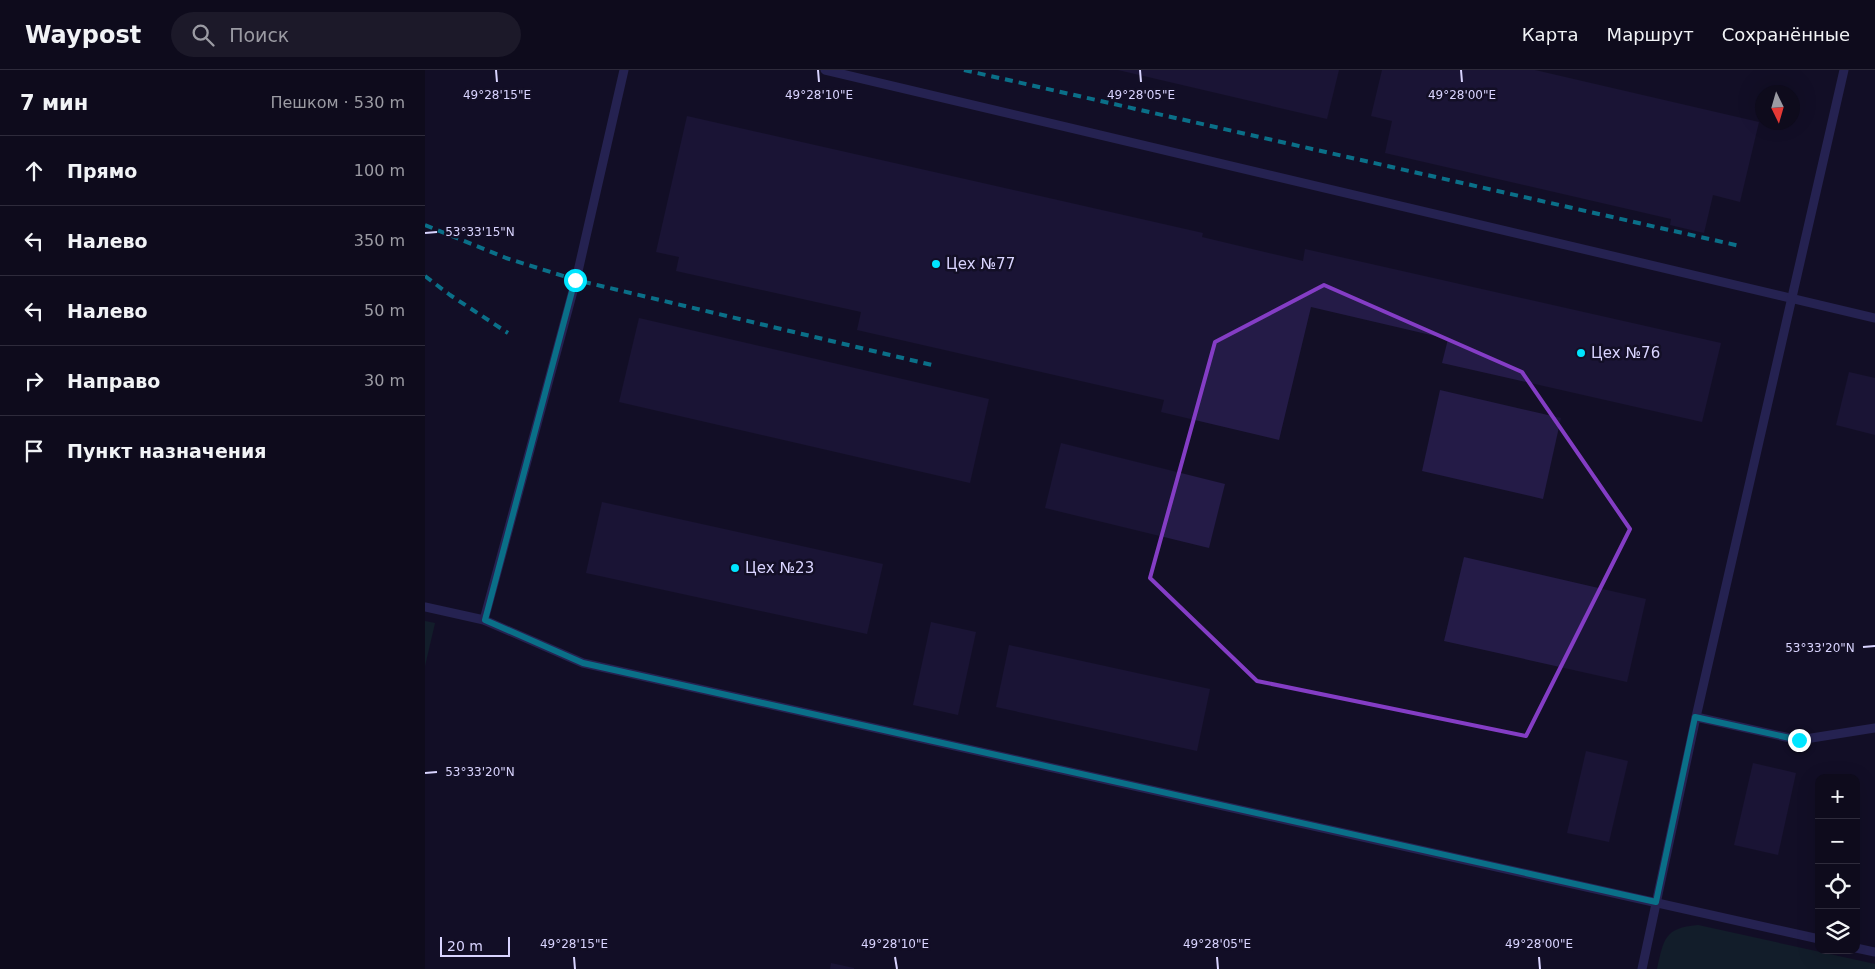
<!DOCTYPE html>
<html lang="ru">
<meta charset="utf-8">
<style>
body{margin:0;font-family:"DejaVu Sans",sans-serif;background:#1c1929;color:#f1f3f6}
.controls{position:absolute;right:15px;bottom:15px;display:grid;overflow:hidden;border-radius:10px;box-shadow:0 5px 20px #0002}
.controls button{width:45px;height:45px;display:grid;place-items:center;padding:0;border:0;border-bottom:1px solid #2e2b3b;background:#0e0b1c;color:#f1f3f6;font:25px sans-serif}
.compass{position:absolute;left:1330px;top:15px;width:45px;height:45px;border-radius:50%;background:#0e0b1c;box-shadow:0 5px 20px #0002;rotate:175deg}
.scale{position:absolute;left:15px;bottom:12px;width:70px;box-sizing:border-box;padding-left:5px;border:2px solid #d9d4ff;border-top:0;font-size:14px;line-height:18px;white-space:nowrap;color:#d9d4ff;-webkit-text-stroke:4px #130f26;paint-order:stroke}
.stop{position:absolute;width:15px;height:15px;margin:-11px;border:4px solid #00e5ff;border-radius:50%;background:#fff}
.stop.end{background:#00e5ff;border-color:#fff;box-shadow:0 1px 5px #0008}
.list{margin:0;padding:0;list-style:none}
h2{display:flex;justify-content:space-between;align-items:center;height:65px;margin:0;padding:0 20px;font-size:21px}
h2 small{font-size:16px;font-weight:400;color:#9b9ba3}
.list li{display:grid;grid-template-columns:32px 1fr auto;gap:15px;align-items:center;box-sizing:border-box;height:70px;padding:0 20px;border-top:1px solid #2e2b3b}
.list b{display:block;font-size:19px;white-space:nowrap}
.list em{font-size:16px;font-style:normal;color:#9b9ba3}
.icon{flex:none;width:28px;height:28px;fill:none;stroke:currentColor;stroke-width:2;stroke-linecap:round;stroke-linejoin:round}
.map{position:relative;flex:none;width:1450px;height:899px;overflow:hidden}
header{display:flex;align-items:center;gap:30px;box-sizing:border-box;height:70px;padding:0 25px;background:#0e0b1c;border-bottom:1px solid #2e2b3b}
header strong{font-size:24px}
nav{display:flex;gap:28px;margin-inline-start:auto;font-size:18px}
.search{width:350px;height:45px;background:#1c1929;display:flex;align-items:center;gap:12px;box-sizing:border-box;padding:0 18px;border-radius:28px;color:#9b9ba3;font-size:19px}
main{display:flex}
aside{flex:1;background:#0e0b1c}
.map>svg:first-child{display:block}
.green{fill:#12302f}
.building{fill:#241b47}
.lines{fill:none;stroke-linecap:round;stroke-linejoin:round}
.service{stroke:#3d3a85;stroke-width:9}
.rail{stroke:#00e5ff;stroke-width:4;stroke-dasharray:8 6;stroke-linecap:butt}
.route{stroke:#00e5ff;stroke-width:6}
.marked{fill:none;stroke:#843dc5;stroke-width:4;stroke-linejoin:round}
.ticks{fill:none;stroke:#d9d4ff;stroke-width:2}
.poi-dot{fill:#00e5ff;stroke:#130f26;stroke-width:2}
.labels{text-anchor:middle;stroke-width:5;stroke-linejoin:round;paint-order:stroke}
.poi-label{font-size:15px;fill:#d9d4ff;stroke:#130f26;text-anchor:start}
.ticks-label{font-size:12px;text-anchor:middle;fill:#d9d4ff;stroke:#130f26;stroke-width:5;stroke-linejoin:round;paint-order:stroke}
</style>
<header>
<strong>Waypost</strong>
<div class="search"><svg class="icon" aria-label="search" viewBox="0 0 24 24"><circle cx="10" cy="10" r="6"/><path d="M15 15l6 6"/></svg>Поиск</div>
<nav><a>Карта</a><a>Маршрут</a><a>Сохранённые</a></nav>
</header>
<main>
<aside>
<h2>7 мин<small>Пешком · 530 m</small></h2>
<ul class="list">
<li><svg class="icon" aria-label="ahead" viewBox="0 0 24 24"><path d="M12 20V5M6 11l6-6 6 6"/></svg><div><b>Прямо</b></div><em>100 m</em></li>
<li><svg class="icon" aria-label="left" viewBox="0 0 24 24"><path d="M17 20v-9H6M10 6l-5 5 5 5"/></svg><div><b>Налево</b></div><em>350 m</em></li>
<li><svg class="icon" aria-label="left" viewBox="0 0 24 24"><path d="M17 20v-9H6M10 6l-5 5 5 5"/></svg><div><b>Налево</b></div><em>50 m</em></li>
<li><svg class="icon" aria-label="right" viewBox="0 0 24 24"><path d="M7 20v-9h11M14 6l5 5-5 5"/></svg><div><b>Направо</b></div><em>30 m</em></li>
<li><svg class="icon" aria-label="arrive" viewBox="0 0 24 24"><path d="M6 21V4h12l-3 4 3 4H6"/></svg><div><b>Пункт назначения</b></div></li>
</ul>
</aside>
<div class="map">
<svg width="1450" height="899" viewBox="0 0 1450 899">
<rect width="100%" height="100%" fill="#130f26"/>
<g class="green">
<polygon points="0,551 10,553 0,596"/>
<path d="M 1273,855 L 1450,894 L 1450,899 L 1232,899 C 1239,869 1239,858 1273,855 Z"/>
</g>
<g class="building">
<polygon points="693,0 914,0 902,49"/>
<polygon points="957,0 1110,0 1334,52 1315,132 1288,125 1279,163 1245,155 1246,149 960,83 967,51 946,46"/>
<polygon points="262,46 778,163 777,167 878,191 880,179 1296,273 1277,352 1017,293 1023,269 886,237 854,370 736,342 739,330 432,260 436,242 251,201 254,187 231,182"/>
<polygon points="214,248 564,329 545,413 194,332"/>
<polygon points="1424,302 1450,308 1450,365 1411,355"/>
<polygon points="1015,320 1136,348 1118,429 997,401"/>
<polygon points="636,373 800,414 784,478 620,438"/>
<polygon points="177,432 458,494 442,564 161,503"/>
<polygon points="1039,487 1221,529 1202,612 1019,571"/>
<polygon points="506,552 551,562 533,645 488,635"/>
<polygon points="584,575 785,619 772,681 571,637"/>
<polygon points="1161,681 1203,691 1184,772 1142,763"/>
<polygon points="1328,693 1371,703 1353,785 1309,775"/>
<polygon points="406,893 429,898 429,899 405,899"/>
</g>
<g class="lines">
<g class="service">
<polyline points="400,0 1450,248"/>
<polyline points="0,537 59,550 158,593 1394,869"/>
<polyline points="59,550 151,210 199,0"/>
<polyline points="1271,647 1374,670 1450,658"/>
<polyline points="1431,878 1450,882"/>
<polyline points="1217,899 1271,647 1419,0"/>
</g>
<g class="rail">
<polyline points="539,0 1315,176"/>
<polyline points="0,155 81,188 151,210 507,295"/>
<polyline points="0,206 25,225 83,263"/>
</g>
</g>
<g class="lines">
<polyline class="route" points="150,210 60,550 158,593 1231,832 1270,647 1374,670"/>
</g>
<path d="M0 0H1450V899H0ZM 899,215 L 1097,302 L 1205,459 L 1101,666 L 832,611 L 725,508 L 790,272 Z" fill="#130f26" fill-opacity=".55" fill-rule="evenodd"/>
<path class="marked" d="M 899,215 L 1097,302 L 1205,459 L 1101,666 L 832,611 L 725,508 L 790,272 Z"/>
<path class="ticks" d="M 71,0 L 72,12M 393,0 L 394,12M 715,0 L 716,12M 1036,0 L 1037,12M 0,163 L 12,162M 1438,577 L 1450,576M 0,703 L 12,702M 149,887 L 150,899M 470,887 L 472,899M 792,887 L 793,899M 1114,887 L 1115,899"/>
<g class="poi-dot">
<circle cx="511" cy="194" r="5"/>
<circle cx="1156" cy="283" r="5"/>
<circle cx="310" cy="498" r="5"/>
</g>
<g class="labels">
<g class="poi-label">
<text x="521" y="199">Цех №77</text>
<text x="1166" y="288">Цех №76</text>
<text x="320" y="503">Цех №23</text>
</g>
</g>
<g class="ticks-label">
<text x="72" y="29">49°28'15"E</text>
<text x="394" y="29">49°28'10"E</text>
<text x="716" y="29">49°28'05"E</text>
<text x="1037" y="29">49°28'00"E</text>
<text x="55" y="166">53°33'15"N</text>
<text x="1395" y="582">53°33'20"N</text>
<text x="55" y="706">53°33'20"N</text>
<text x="149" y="878">49°28'15"E</text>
<text x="470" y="878">49°28'10"E</text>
<text x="792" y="878">49°28'05"E</text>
<text x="1114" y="878">49°28'00"E</text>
</g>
</svg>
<div class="controls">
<button>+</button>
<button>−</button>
<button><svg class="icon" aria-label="locate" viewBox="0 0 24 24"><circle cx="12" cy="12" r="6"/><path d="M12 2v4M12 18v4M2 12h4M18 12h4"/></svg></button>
<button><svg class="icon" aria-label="layers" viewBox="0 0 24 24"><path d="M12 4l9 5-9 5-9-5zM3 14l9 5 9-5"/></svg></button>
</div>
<svg class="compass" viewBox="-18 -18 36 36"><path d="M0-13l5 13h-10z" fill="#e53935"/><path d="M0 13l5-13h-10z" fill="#9b9ba3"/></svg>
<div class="scale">20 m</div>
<div class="stop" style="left:150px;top:210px"></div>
<div class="stop end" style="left:1374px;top:670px"></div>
</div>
</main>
